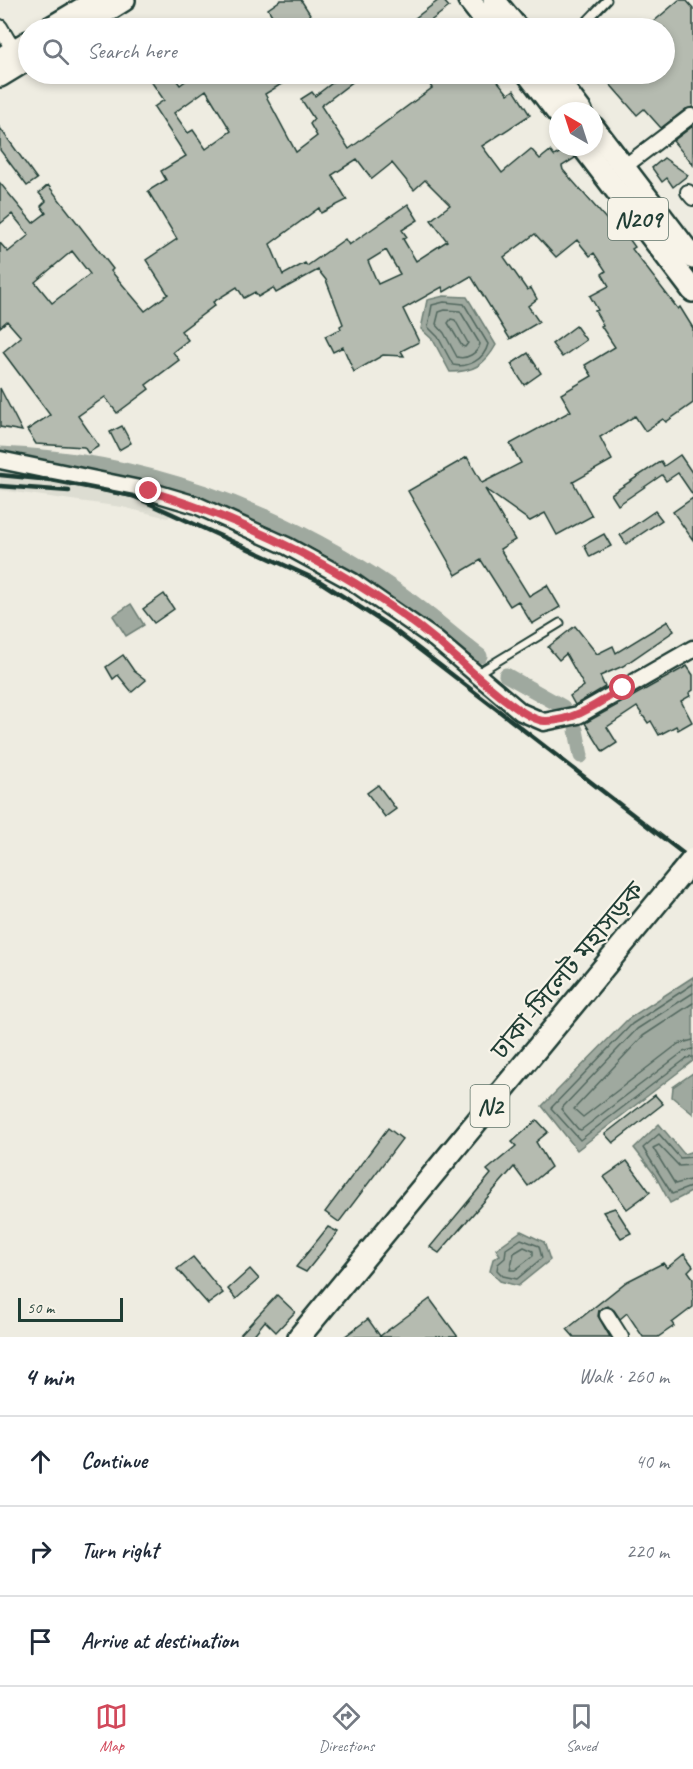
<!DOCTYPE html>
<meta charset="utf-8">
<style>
body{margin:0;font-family:Caveat,"Noto Sans Bengali",sans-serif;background:#f6f6f7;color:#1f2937}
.compass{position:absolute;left:549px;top:102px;width:54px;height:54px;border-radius:50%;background:#fff;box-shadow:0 3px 9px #0003;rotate:321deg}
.scale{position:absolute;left:18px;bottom:15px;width:105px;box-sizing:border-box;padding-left:6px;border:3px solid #1f3d34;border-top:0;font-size:16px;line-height:21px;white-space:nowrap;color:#1f3d34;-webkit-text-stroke:4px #f7f3e8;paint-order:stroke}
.stop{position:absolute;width:18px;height:18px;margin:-14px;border:4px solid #d1495b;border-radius:50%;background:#fff}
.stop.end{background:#d1495b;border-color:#fff;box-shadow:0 2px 6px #0008}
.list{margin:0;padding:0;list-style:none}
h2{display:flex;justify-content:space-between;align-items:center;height:78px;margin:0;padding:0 24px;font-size:26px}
h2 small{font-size:20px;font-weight:400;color:#747a83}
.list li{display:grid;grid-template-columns:39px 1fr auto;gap:18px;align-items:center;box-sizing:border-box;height:90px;padding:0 24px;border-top:2px solid #e0e1e3}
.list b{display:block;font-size:22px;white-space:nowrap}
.list em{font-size:20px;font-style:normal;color:#747a83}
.icon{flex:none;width:33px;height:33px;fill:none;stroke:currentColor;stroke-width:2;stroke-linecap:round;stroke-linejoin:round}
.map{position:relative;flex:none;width:693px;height:1337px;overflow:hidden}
.search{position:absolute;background:#fff;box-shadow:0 3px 9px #0003;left:18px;right:18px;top:18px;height:66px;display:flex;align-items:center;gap:15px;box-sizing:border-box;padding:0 21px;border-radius:33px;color:#747a83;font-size:22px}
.sheet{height:348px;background:#fff}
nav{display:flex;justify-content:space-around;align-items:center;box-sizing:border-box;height:84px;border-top:2px solid #e0e1e3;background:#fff;font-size:16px;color:#747a83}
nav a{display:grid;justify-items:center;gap:3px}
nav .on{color:#d1495b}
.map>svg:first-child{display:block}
.built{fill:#ddddd2}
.water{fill:#9fa99f;stroke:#6c7e74;stroke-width:1.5}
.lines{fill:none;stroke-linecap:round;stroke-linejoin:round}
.shore{stroke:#52685f;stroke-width:1.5}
.canal{stroke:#9fa99f;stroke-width:15}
.building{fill:#b5bbb0;stroke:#1f3d34;stroke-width:1.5;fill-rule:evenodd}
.service-casing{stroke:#1f3d34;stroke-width:11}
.minor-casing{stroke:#1f3d34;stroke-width:18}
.tertiary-casing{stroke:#1f3d34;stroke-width:21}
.trunk-casing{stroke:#1f3d34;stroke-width:26}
.service{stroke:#f7f3e8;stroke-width:7}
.minor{stroke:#f7f3e8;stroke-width:14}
.tertiary{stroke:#f7f3e8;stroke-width:16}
.trunk{stroke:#f7f3e8;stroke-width:21}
.rail{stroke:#1f3d34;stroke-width:4.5}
.trunk-bridge-casing{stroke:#1f3d34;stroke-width:26;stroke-linecap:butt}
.trunk-bridge{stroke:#f7f3e8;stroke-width:21}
.route{stroke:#d1495b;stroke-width:8}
.labels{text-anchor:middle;stroke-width:4.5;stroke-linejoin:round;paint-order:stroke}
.shield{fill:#f7f3e8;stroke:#60746a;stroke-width:1.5}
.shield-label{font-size:24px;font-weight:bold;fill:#1f3d34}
.street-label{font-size:26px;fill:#1f3d34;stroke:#f7f3e8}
</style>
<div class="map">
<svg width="693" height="1337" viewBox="0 0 693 1337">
<rect width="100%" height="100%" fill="#eeece1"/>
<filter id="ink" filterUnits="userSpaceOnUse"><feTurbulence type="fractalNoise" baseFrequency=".0167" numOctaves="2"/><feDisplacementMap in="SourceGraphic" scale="12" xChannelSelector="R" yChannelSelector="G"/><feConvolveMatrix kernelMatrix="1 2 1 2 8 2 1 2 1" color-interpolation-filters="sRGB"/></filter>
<g filter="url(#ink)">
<polygon class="built" points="0,465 41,471 178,507 168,518 122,507 0,490"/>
<g class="water">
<path d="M 444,296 L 467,297 L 496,345 C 485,365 473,372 450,372 L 433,340 L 421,329 L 427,300 Z"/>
<polygon points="131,604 144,625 126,636 113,616"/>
<polygon points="693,977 693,1061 577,1150 542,1106 628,1019"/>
<polygon points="693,1073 693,1114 672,1097 673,1087"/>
<polygon points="659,1124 684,1154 693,1151 693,1191 670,1203 655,1175 634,1148"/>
<polygon points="521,1231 544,1242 550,1260 518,1286 500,1281 490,1271 493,1259 500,1255 496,1249"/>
</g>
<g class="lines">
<g class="shore">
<path d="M 444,302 L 464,304 L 488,344 C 484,360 468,368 453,365 L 438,337 L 428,327 L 432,305 Z"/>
<path d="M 445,310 L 460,311 L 480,344 C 478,353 466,360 457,357 L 444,333 L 436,324 L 439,312 Z"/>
<polygon points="451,319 455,320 468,343 465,347 462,346 448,323"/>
<polyline points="693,984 632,1024 551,1108 580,1140 687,1058 693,1057"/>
<polyline points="693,993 637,1029 561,1109 578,1129 581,1130 683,1052 693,1049"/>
<polyline points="693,1003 643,1036 574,1109 583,1117 678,1044 693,1040"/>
<polyline points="693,1157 680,1158 659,1134 643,1148 672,1194 693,1186"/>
<polyline points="693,1165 679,1166 659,1145 653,1148 675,1184 693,1179"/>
<polygon points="521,1239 539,1246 542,1258 517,1279 503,1276 497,1270 498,1264 505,1258 506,1249"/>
<polygon points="524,1247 533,1251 533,1256 515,1270 510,1270 514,1253"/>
</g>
<g class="canal">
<path d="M 0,454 C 140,459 275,508 390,586 C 422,607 450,633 480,656"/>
<polyline points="506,675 563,707"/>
<polyline points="576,730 581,756"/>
</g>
</g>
<g class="building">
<polygon points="281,0 301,0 319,28 280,28 268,9"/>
<polygon points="439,0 443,0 449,7 421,28 402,28"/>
<polygon points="679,0 686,0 693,8 693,107 686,109 661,128 644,109 637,115 601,74 664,74 664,28 657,28 652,23"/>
<path d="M 146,74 L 172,74 L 180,85 L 195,74 L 298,74 L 265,94 L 296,152 L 317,136 L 310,124 L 314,119 L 301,99 L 312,92 L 315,96 L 344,74 L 363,74 L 321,106 L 349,149 L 432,88 L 428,82 L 431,80 L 425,74 L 492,74 L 508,94 L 514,90 L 530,115 L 482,146 L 502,173 L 531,149 L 540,159 L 550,151 L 554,156 L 570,147 L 575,158 L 562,166 L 563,170 L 621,236 L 625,233 L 635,247 L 632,249 L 678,309 L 680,307 L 693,328 L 693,403 L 666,422 L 663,419 L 645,431 L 635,416 L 600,437 L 612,460 L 573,482 L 592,516 L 557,535 L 545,513 L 530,521 L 485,489 L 515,540 L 500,549 L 529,596 L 547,585 L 560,607 L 532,624 L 518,601 L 510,606 L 481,560 L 456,575 L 408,491 L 467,457 L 482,483 L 521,463 L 510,444 L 571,411 L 561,394 L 592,376 L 585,365 L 615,347 L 601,326 L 603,325 L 595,311 L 598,310 L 590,296 L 609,286 L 602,274 L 606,271 L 594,253 L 590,256 L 577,240 L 556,257 L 535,234 L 504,257 L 527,290 L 531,288 L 537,299 L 528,306 L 539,322 L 510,339 L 471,276 L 444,292 L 442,287 L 403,309 L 419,342 L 401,351 L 404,356 L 383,355 L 354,372 L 343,347 L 333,352 L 325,336 L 341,329 L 340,326 L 343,324 L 326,280 L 318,270 L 276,293 L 273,288 L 258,297 L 255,292 L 244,298 L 237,287 L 213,302 L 215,305 L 181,331 L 188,340 L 173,352 L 179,360 L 146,385 L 149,389 L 117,413 L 105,397 L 78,416 L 99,446 L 88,453 L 84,447 L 36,444 L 27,430 L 50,415 L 3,352 L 21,337 L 7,321 L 0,327 L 0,243 L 8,252 L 29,235 L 12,214 L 0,224 L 0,183 L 33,223 L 46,213 L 41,206 L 46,201 L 39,193 L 48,185 L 113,269 L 111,271 L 145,311 L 168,294 L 146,260 L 177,239 L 148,191 L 166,180 L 161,171 L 186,156 L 154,107 L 164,100 ZM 206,90 L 231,131 L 206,149 L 193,130 L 188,133 L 174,113 ZM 357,159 L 372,179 L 392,163 L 414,190 L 425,180 L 450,205 L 431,220 L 447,241 L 416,261 L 403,239 L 407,237 L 402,230 L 418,220 L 408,204 L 349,245 L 345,239 L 307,266 L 305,263 L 283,275 L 270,244 L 319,208 L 321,213 L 347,200 L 332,175 ZM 386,250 L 400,274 L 378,284 L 368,261 ZM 72,251 L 90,274 L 52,303 L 35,282 Z"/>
<polygon points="693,126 693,165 673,141"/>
<polygon points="0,128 37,179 27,186 0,150"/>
<polygon points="664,158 688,175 673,187 667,178 662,182 652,168"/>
<polygon points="576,326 586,340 562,357 552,344"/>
<polygon points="528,353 541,373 524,385 511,364"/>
<polygon points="0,388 22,431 0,427"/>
<polygon points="122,426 131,443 119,450 110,432"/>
<polygon points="680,455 693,474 693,495 678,473 666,481 662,475 618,505 611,494 661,461 664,466"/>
<polygon points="693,498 693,540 673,512"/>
<polygon points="655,511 662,520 626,544 620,535"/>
<polygon points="604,534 611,546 590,557 584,545"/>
<polygon points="164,594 174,609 154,623 143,609"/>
<polygon points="668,621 674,631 623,666 600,676 605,687 575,705 570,696 584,686 566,654 559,660 548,647 575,626 597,654 613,646 616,653"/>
<polygon points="123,655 134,671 146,680 132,692 118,675 113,679 106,667"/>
<polygon points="687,666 693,675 693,690 689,693 690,696 681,701 692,722 678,730 676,726 659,735 651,721 648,723 637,707 607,727 617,743 603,752 585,723"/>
<polygon points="378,785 396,809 385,817 367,793"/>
<polygon points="655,1095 663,1104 613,1143 605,1134"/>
<polygon points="537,1120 548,1132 536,1142 551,1167 528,1186 514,1167 439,1253 430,1247 491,1174 487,1170 516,1146 512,1142"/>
<polygon points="388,1128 402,1139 339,1222 325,1212"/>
<polygon points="627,1161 650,1192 627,1209 604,1177"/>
<polygon points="615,1208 631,1233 621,1238 603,1212"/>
<polygon points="328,1227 338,1232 306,1272 296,1267"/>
<polygon points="684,1254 693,1266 688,1271 693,1278 693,1307 672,1323 674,1326 658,1337 643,1337 627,1313 620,1319 614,1310 607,1306 599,1310 598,1316 610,1337 574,1337 567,1329 626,1282 663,1263 667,1268"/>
<polygon points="193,1257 223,1293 208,1304 177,1269"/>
<polygon points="250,1269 259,1279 236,1299 228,1289"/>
<polygon points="277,1295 295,1312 276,1332 265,1321 252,1337 238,1337"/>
<polygon points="430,1299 458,1337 344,1337 368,1319 380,1336"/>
</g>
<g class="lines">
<defs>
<g id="service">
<polyline points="580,28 607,0"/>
<polyline points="476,674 560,623"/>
</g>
<g id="minor">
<polyline points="0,27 14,51"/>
<polyline points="624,167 691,116"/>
<polyline points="688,192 693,198"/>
<polyline points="607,1315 621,1337"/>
</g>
<polyline id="tertiary" points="0,460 149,491 196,505 287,546 353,582 435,639 521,712 544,722 578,715 693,649"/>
<g id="trunk">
<polyline points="469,0 491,28"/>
<polyline points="494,0 517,28"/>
<polyline points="84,25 124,0"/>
<polyline points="50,28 97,0"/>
<polyline points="0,59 28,42"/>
<polyline points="528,74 558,113"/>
<polyline points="553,74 581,111"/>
<polyline points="0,76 28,59"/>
<polyline points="594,128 693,258"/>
<polyline points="583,147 693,291"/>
<polyline points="299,1337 680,875"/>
</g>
</defs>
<use href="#service" class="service-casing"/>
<use href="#minor" class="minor-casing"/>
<use href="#tertiary" class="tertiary-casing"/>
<use href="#trunk" class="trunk-casing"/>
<use href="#service" class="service"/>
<use href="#minor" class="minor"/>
<use href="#tertiary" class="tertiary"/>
<use href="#trunk" class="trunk"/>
<g class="rail">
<polyline points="0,475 51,480 133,496 319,581 389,626 693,861"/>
<polyline points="0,486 69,491"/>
</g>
<defs>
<polyline id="trunk-bridge" points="680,875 693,859"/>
</defs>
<use href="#trunk-bridge" class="trunk-bridge-casing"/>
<use href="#trunk-bridge" class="trunk-bridge"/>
</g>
</g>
<g class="lines" filter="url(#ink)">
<path class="route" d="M 149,491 C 251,522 353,573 437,641 C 458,658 521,721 545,721 C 574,722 600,702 623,688"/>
</g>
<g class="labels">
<g class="shield">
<rect x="608" y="198" width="60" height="42" rx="4.5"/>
<rect x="470.5" y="1085" width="39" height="42" rx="4.5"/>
</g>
<g class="shield-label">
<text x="638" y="227">N209</text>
<text x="490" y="1114">N2</text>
</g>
<g class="street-label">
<text transform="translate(567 970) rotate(-50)" y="9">ঢাকা-সিলেট মহাসড়ক</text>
</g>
</g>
</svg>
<svg class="compass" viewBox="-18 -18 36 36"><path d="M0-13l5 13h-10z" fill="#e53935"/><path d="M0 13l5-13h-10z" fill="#747a83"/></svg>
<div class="scale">50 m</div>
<div class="stop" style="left:623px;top:688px"></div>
<div class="stop end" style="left:149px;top:491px"></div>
<div class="search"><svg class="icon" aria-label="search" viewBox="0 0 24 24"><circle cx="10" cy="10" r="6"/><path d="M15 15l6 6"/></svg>Search here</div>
</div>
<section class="sheet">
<h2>4 min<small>Walk · 260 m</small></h2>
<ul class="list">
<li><svg class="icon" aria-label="ahead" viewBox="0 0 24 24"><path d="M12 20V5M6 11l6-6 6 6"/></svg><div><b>Continue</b></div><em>40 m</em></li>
<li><svg class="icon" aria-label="right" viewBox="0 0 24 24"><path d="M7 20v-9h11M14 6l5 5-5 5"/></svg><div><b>Turn right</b></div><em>220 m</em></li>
<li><svg class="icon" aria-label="arrive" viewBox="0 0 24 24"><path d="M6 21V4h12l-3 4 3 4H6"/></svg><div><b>Arrive at destination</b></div></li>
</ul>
</section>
<nav>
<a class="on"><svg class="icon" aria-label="map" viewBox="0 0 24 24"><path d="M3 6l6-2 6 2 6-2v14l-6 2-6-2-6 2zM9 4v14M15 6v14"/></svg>Map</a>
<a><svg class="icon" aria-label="directions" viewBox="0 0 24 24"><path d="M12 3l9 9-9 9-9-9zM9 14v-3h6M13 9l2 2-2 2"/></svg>Directions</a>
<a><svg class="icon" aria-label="saved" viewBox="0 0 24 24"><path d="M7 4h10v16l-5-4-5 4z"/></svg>Saved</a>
</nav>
